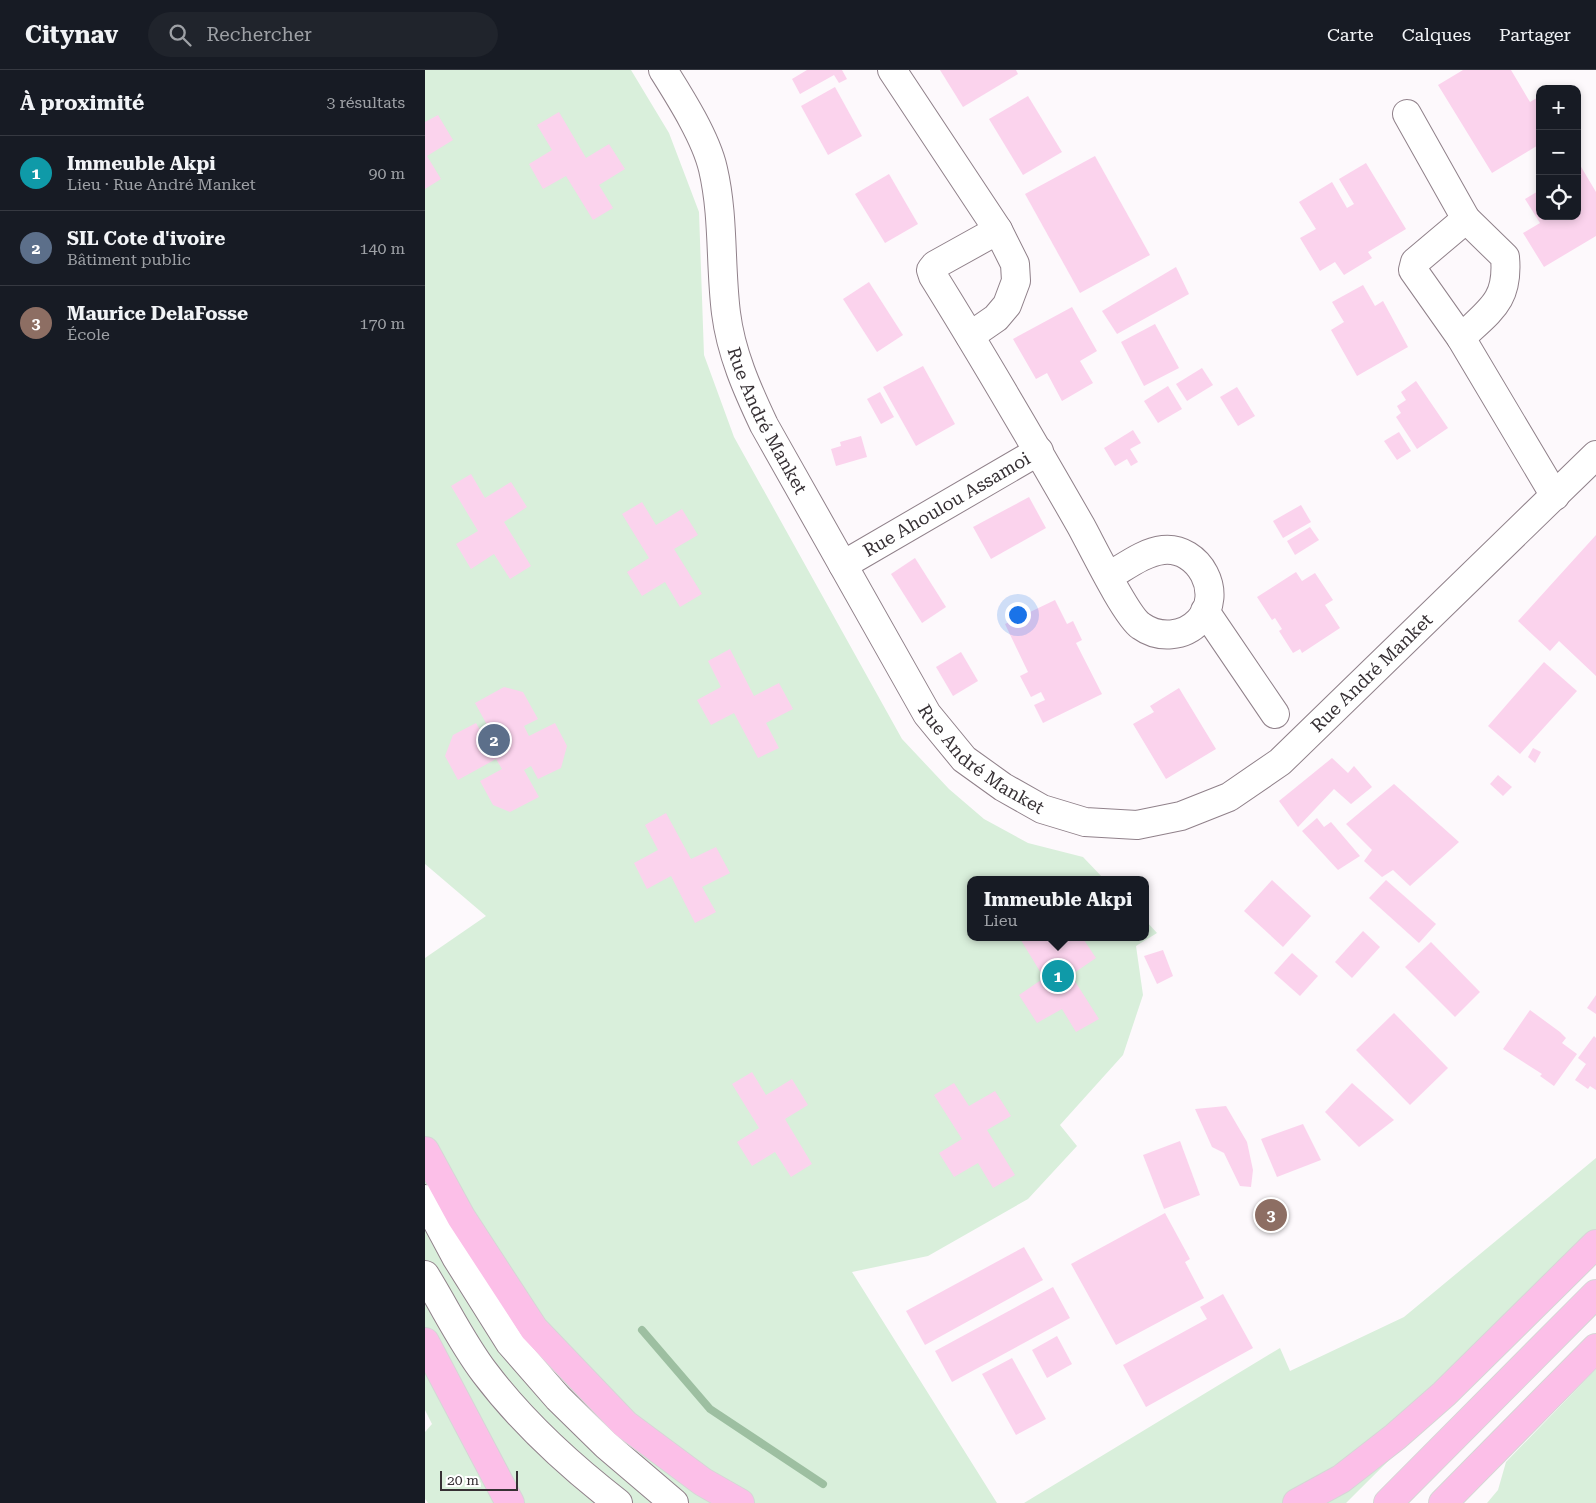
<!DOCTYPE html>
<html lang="fr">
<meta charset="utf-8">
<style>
body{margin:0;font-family:"Roboto Serif",serif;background:#20242c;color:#f1f3f6}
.controls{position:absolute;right:15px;top:15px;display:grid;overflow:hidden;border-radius:10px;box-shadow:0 2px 8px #0003}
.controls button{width:45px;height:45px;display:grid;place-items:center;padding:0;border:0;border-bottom:1px solid #363941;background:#171b24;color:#f1f3f6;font:25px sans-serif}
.scale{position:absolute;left:15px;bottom:12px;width:78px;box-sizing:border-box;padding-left:5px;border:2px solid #363034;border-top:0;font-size:14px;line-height:18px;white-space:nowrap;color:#363034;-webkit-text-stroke:4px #fff;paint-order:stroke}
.you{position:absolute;left:592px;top:544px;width:18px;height:18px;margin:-12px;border:4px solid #fff;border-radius:50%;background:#1a73e8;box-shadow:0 0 0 8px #1a73e833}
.badge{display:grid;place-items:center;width:32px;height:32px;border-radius:50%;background:#98b8a1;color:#fff;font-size:16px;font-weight:700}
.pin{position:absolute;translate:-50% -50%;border:2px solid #fff;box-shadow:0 1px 5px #0006}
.popup{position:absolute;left:542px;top:806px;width:182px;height:65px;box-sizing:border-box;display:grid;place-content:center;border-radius:10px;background:#171b24;filter:drop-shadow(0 1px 4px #0005);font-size:16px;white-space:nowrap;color:#9ea1a6}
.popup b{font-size:19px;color:#f1f3f6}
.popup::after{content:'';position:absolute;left:50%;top:100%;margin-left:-10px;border:10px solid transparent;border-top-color:#171b24}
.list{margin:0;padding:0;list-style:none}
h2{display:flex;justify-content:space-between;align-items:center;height:65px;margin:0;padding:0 20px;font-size:21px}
h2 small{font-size:16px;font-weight:400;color:#9ea1a6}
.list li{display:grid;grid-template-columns:32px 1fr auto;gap:15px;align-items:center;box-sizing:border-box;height:75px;padding:0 20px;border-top:1px solid #363941}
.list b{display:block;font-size:19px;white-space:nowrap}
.list p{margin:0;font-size:16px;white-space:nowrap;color:#9ea1a6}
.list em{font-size:16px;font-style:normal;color:#9ea1a6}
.icon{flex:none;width:28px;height:28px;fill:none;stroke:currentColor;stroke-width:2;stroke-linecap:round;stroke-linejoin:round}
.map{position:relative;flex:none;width:1171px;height:1433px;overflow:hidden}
header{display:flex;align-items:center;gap:30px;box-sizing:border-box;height:70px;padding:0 25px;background:#171b24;border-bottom:1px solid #363941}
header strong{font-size:24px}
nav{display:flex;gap:28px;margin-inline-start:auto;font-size:18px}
.search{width:350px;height:45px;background:#20242c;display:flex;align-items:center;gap:12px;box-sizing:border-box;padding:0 18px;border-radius:28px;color:#9ea1a6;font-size:19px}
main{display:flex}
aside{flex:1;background:#171b24}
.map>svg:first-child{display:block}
.green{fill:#d9efdb}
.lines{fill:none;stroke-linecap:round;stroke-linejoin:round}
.stream{stroke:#9dbfa1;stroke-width:8}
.building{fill:#fbd3ed}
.minor-casing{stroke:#90818a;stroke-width:30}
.secondary-casing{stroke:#90818a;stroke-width:30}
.motorway-casing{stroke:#d7d6d6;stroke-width:30}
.minor{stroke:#fff;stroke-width:28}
.secondary{stroke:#fff;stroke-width:28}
.motorway{stroke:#fcbfe8;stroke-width:28}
.labels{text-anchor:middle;stroke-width:4;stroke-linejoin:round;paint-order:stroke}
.street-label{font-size:18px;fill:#363034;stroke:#fff}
</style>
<header>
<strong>Citynav</strong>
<div class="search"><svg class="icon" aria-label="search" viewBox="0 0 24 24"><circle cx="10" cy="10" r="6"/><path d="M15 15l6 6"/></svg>Rechercher</div>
<nav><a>Carte</a><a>Calques</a><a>Partager</a></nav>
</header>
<main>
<aside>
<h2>À proximité<small>3 résultats</small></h2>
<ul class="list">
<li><span class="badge" style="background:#0f9aa8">1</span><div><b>Immeuble Akpi</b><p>Lieu · Rue André Manket</p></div><em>90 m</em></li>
<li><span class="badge" style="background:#5c6f8a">2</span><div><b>SIL Cote d'ivoire</b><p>Bâtiment public</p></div><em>140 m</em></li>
<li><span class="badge" style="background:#8d6e63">3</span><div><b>Maurice DelaFosse</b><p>École</p></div><em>170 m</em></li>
</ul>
</aside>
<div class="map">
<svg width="1171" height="1433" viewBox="0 0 1171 1433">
<rect width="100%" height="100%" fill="#fdf9fc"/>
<g class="green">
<polygon points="0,0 206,0 244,63 274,142 279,285 309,367 477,669 524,719 559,749 603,773 658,787 680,810 546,810 546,867 720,867 721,851 732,863 711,876 718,925 698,985 635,1055 652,1076 603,1129 503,1186 427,1202 572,1433 3,1433 0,1429 0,1362 7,1354 0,1340 0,888 61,846 0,794"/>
<polygon points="1171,1088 1171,1184 921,1433 599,1433 855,1278 865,1301 979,1247"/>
<polygon points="1171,1299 1171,1433 1062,1433 1073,1420 1081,1392"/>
</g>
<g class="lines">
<polyline class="stream" points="217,1260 285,1339 398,1414"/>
</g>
<g class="building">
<polygon points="382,0 417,0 422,9 414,13 409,5 375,24 367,9"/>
<polygon points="515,0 591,0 593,4 538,37"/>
<polygon points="1038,0 1086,0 1105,32 1115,26 1115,74 1067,103 1013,15"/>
<polygon points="410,17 437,66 403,85 376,36"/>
<polygon points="603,26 637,82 598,105 564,49"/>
<polygon points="134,42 161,88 184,74 200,99 174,115 188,138 168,150 141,106 118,119 104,94 127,80 112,55"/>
<polygon points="13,45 28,70 2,86 16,109 0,119 0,52"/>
<polygon points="670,86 725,185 655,223 600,124"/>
<polygon points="941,93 981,159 943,182 947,188 919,205 910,192 895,201 875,168 891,159 874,132 907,112 922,138 929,134 914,109"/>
<polygon points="1155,95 1171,122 1171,166 1119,197 1098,163 1115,153 1100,129 1115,120 1115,146 1152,146 1152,97"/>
<polygon points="464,104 493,154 460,173 430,124"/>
<polygon points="751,197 764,224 692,264 677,241"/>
<polygon points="444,212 478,265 452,282 418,229"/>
<polygon points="938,215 950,236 958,231 983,277 932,306 906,260 919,252 907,232"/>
<polygon points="647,237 672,281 655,291 668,313 637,331 622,303 611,309 588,269"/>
<polygon points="730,254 754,298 719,316 696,272"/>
<polygon points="498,296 530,354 491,376 458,317"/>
<polygon points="777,298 788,315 762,331 751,314"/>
<polygon points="991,311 1023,358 992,379 971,347 976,343 972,336 981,330 976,322"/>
<polygon points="743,316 757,339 733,353 719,331"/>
<polygon points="812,317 830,346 813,356 795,327"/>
<polygon points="455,322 469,347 456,354 442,329"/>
<polygon points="708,360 716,373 705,379 713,392 706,396 702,389 690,396 679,378"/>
<polygon points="974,362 986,381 972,390 959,371"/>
<polygon points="436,366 442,387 411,396 406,379 416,376 415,372"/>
<polygon points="46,404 60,428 86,412 102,437 79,452 106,496 85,509 69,484 46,499 31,474 53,461 26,416"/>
<polygon points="604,427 621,458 566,489 548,457"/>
<polygon points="217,432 231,455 257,439 273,465 249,479 277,524 255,537 240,512 217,526 202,502 224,488 197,444"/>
<polygon points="876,435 886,452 858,468 848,451"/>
<polygon points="885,457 894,470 870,485 862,471"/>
<polygon points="1171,465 1171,606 1134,571 1125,581 1093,551"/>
<polygon points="490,488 521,537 497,553 466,504"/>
<polygon points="871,502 877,511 890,503 908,530 900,535 915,558 877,583 875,579 868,583 854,561 857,559 850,548 847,550 832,527"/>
<polygon points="630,530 642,554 648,551 657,570 651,573 677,624 618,653 609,635 620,630 616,622 606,627 595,606 603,602 580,554"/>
<polygon points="305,579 329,626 354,613 368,639 341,653 354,678 333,688 309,643 286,655 272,630 296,617 283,591"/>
<polygon points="536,582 553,611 528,626 511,597"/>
<polygon points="1119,592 1152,621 1095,684 1063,656"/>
<polygon points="79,617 98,622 113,649 99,656 104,666 130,653 142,676 136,698 113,709 106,696 99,700 114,727 85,742 68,735 55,711 77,699 71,689 33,710 20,686 28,665 51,653 60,668 67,664 50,633"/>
<polygon points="754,618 791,679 741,709 708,654 729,642 725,636"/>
<polygon points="1108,678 1116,682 1110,693 1103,687"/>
<polygon points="907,688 923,703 929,696 947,717 926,734 909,719 873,757 854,731"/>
<polygon points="1073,705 1087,717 1078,726 1065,714"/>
<polygon points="969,714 1034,772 985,816 968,800 957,807 939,791 947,780 921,754"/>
<polygon points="241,743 266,789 291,777 305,803 277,817 291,842 270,853 246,806 222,819 209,793 233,780 220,755"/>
<polygon points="892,748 899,757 906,752 935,786 913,800 877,761"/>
<polygon points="847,810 886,846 858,877 819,841"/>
<polygon points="961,810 1011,854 994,873 944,828"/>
<polygon points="938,861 955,877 927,908 910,892"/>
<polygon points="594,867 626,867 631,876 643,867 657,867 671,888 646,905 674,949 651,962 637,939 612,953 594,925 619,908"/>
<polygon points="1006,872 1055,922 1030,947 980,897"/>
<polygon points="738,880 748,906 732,914 719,886"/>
<polygon points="867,883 893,906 875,926 849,903"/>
<polygon points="1171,925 1171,944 1162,938"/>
<polygon points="1105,940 1135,962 1141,968 1137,973 1152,984 1129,1016 1115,1006 1117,1004 1078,979"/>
<polygon points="969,943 1023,998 985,1035 931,980"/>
<polygon points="1169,966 1171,968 1171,1020 1165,1016 1163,1019 1150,1010 1161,994 1153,988"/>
<polygon points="327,1002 341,1025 367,1009 383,1035 360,1049 387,1094 366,1107 350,1082 327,1096 312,1072 334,1058 307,1014"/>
<polygon points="529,1013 544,1036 570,1021 586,1046 562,1060 590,1105 568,1118 553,1093 529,1107 514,1083 537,1069 509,1025"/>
<polygon points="927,1013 969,1050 934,1077 900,1042"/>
<polygon points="801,1036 822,1072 828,1100 826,1117 815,1116 799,1083 787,1077 770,1039"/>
<polygon points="878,1054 896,1090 852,1107 836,1069"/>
<polygon points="755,1071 775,1125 739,1139 718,1085"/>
<polygon points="740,1143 765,1189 760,1192 779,1228 691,1275 646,1194"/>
<polygon points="599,1177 618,1210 500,1275 481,1241"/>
<polygon points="628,1217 645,1248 527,1312 510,1281"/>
<polygon points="798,1224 828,1278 721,1337 698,1295 782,1249 775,1237"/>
<polygon points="632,1266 647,1294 622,1308 607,1280"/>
<polygon points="587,1288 621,1349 591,1365 557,1304"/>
</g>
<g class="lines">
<defs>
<g id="minor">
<path id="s1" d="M 238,0 C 255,27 281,68 288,99 C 299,146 295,195 301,243 C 306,283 322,319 339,355 L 502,644 L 539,689 L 578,717 L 617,739 L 660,752 L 712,755 L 756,746 L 804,727 L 855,692 L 1171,385"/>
<polyline points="467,0 573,160 590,194 591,211 582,235 571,248 545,266"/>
<path d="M 982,44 L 1041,149 L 1080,187 C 1084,231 1065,240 1036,268"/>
<polyline points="1041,149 990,192 988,200 1036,268 1130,426"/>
<path d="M 573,160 L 510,195 L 506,200 L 508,206 C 559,288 608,372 656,456 C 667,476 701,546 716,556 C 734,569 759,567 774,551 C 800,524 774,476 738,480 C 719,482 700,497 684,506"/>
<path id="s2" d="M 418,495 L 614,381"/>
<polyline points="780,541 850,644"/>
</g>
<g id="secondary">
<polyline points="0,1129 31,1187 85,1273 133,1328 181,1375 249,1433"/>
<path d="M 0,1205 C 20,1237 37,1273 60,1303 C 97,1352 144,1395 193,1433"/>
</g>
<g id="motorway">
<polyline points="0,1081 36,1147 109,1259 200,1354 278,1412 315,1433"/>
<polyline points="0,1272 85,1433"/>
<polyline points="872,1433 916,1409 970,1367 1019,1324 1171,1174"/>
<polyline points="963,1433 1171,1224"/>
<polyline points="1018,1433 1171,1278"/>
</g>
</defs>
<use href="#minor" class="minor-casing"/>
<use href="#secondary" class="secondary-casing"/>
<use href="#motorway" class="motorway-casing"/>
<use href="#minor" class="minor"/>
<use href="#secondary" class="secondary"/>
<use href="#motorway" class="motorway"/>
</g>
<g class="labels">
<g class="street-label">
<text dy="6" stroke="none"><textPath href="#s1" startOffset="372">Rue André Manket</textPath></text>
<text dy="6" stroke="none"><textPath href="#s2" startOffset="120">Rue Ahoulou Assamoi</textPath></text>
<text dy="6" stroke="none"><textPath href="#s1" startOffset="1241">Rue André Manket</textPath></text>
<text dy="6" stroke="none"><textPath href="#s1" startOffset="778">Rue André Manket</textPath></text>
</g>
</g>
</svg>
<div class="controls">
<button>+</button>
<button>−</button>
<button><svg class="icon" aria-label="locate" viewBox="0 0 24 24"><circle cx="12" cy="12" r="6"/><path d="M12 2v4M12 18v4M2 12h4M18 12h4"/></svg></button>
</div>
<div class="scale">20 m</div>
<div class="you"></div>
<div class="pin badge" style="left:633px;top:906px;background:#0f9aa8">1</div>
<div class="popup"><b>Immeuble Akpi</b>Lieu</div>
<div class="pin badge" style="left:69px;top:670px;background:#5c6f8a">2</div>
<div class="pin badge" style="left:846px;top:1145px;background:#8d6e63">3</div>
</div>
</main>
